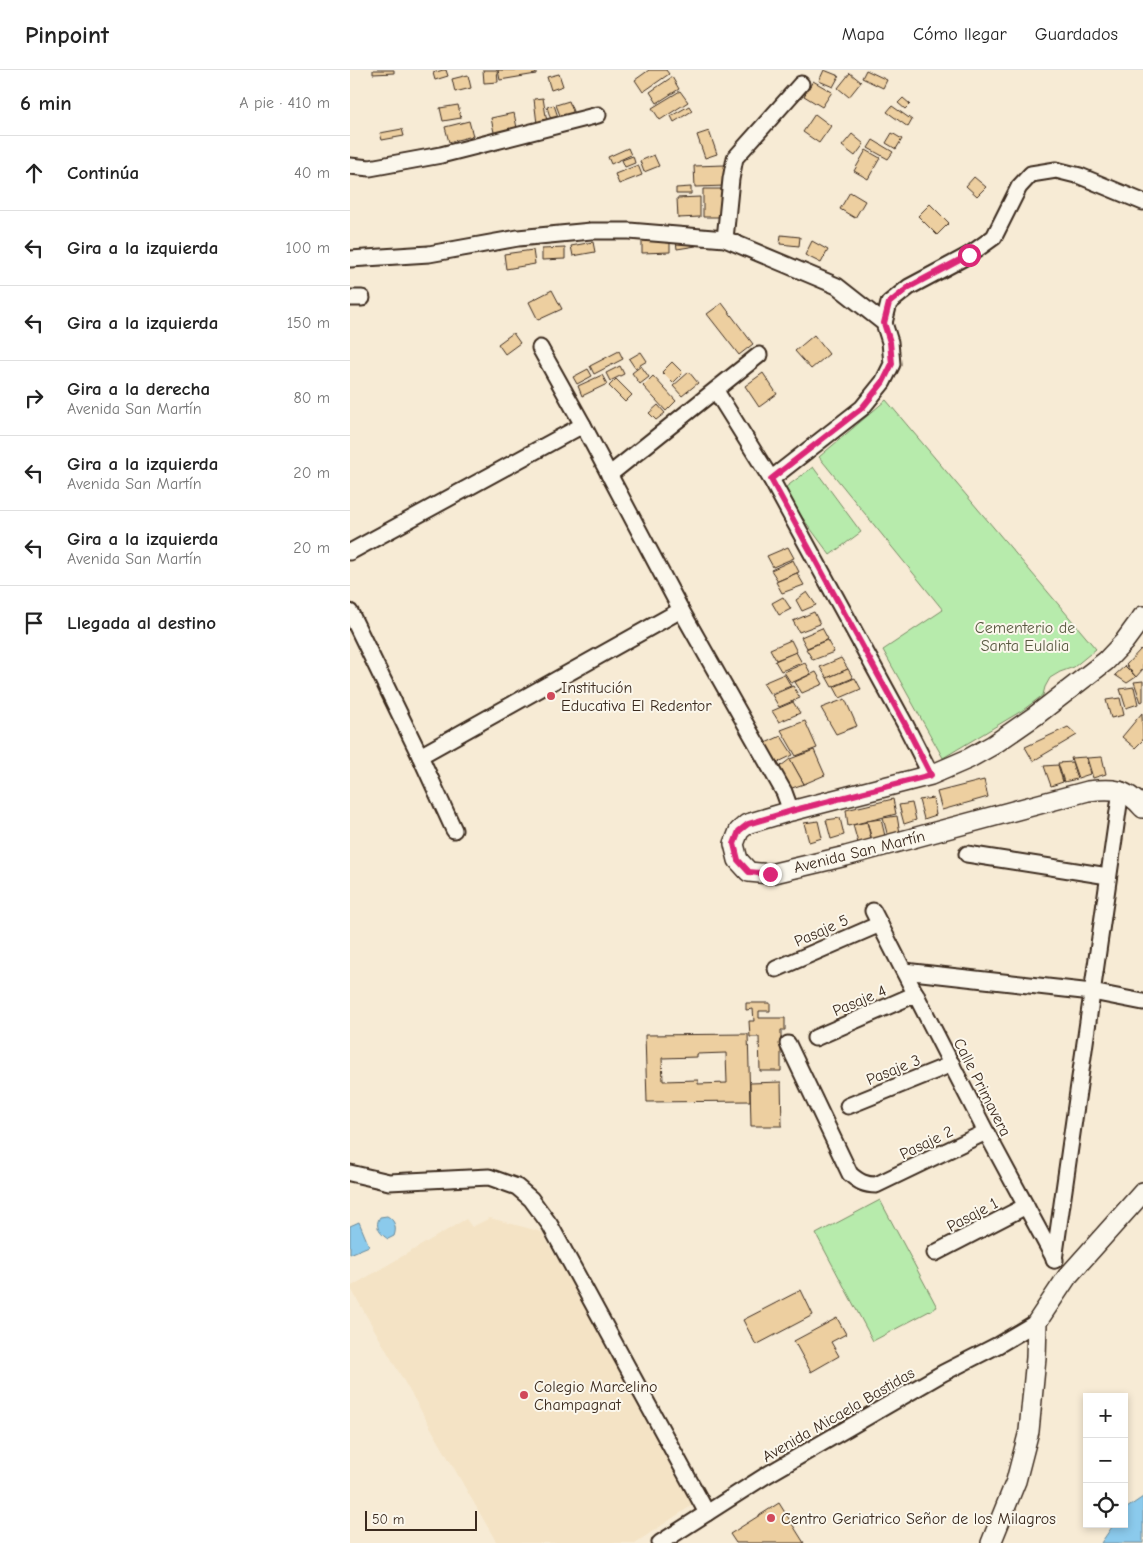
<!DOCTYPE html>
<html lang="es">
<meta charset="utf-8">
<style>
body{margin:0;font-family:"Comic Neue",sans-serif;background:#f2f2f2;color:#222}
.controls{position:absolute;right:15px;bottom:15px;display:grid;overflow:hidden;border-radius:0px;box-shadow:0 2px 8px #0003}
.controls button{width:45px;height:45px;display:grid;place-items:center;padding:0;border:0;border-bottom:1px solid #e0e0e0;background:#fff;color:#222;font:25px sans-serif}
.scale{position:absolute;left:15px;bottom:12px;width:112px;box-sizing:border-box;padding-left:5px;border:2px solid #3b2a1e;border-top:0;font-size:14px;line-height:18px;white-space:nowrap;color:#3b2a1e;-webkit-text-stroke:4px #fbf7ec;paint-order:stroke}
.stop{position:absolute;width:15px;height:15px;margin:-11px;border:4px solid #db2777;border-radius:50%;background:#fff}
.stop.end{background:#db2777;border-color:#fff;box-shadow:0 1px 5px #0008}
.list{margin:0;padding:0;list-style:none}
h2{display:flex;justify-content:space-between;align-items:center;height:65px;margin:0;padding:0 20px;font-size:21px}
h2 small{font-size:16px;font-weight:400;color:#767676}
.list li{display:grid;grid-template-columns:32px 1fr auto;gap:15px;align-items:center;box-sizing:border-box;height:75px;padding:0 20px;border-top:1px solid #e0e0e0}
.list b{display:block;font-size:19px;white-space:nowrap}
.list p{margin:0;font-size:16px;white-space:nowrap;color:#767676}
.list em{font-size:16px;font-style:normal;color:#767676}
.icon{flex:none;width:28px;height:28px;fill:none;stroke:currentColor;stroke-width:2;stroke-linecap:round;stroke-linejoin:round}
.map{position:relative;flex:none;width:793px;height:1473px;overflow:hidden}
header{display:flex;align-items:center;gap:30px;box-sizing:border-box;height:70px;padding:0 25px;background:#fff;border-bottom:1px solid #e0e0e0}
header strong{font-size:24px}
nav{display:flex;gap:28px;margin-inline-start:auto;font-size:18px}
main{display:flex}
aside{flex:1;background:#fff}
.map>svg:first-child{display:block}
.built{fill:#f4e3c5}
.green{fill:#b7ebac;stroke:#798a65}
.water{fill:#8bcaec;stroke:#6b8a9a}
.building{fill:#edcfa0;stroke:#3b2a1e;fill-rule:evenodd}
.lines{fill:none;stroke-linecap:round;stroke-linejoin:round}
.minor-casing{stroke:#3b2a1e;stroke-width:19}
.major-casing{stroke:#3b2a1e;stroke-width:22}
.minor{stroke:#fbf7ec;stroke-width:15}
.major{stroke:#fbf7ec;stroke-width:19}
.route{stroke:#db2777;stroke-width:6}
.poi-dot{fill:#d1495b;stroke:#fbf7ec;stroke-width:2}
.labels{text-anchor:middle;stroke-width:4;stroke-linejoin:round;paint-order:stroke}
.park-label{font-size:16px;fill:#5a5a42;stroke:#fbf7ec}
.poi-label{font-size:16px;fill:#3b2a1e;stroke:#fbf7ec;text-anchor:start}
.street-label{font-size:16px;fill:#3b2a1e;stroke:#fbf7ec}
</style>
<header>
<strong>Pinpoint</strong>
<nav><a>Mapa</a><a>Cómo llegar</a><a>Guardados</a></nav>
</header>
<main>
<aside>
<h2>6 min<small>A pie · 410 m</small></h2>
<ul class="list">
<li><svg class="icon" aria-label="ahead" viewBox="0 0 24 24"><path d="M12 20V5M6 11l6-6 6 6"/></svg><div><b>Continúa</b></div><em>40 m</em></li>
<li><svg class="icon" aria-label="left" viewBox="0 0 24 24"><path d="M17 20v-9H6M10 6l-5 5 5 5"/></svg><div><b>Gira a la izquierda</b></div><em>100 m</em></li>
<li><svg class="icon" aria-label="left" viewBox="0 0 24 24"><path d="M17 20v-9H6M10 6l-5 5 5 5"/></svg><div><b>Gira a la izquierda</b></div><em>150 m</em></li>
<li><svg class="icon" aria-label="right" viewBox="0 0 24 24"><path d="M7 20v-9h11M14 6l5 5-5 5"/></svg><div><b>Gira a la derecha</b><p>Avenida San Martín</p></div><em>80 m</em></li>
<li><svg class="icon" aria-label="left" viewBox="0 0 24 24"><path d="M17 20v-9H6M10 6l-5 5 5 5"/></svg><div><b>Gira a la izquierda</b><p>Avenida San Martín</p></div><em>20 m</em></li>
<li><svg class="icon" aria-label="left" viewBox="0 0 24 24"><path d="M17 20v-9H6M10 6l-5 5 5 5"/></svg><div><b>Gira a la izquierda</b><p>Avenida San Martín</p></div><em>20 m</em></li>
<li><svg class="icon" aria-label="arrive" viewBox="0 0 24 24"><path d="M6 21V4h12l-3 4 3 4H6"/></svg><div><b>Llegada al destino</b></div></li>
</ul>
</aside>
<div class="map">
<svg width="793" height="1473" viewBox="0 0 793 1473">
<rect width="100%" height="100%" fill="#f7ebd5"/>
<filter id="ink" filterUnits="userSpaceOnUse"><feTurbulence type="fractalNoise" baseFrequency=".02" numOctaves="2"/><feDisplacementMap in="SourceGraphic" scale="10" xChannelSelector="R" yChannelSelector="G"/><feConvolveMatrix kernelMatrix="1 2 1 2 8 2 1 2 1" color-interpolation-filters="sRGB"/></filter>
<g filter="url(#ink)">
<polygon class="built" points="140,1148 192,1162 347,1432 285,1473 147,1473 0,1217 116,1149 122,1157"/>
<g class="green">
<polygon points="536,330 746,579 724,597 710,602 700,608 695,617 693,625 673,640 593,688 533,580 593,540 469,387"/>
<polygon points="463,397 511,462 480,485 432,420"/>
<polygon points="530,1130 587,1237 523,1271 466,1164"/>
</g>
<g class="water">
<path d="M 37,1146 C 45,1150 47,1158 44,1166 L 38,1169 C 30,1164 24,1156 30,1147 Z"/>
<polygon points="9,1152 19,1176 0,1184 0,1156"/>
<polygon points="793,1427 793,1473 751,1473 764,1454 774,1454 774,1440"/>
</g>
<g class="building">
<polygon points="23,0 44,0 44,3 23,4"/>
<polygon points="93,0 96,0 98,6 85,10 83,3"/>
<polygon points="133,0 147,0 148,12 134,13"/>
<polygon points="148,0 186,0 186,4 150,10"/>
<polygon points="299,0 316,0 319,4 293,22 285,10"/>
<polygon points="474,0 489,6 483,17 469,11"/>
<polygon points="516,0 537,10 533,18 512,8"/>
<polygon points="500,3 511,12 499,27 488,18"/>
<polygon points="209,4 213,16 201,20 197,7"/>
<polygon points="118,5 121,18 105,22 102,9"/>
<polygon points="322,7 329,19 307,33 300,22"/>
<polygon points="463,11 482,22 472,37 454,26"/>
<polygon points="330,21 338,32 310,50 302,38"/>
<polygon points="193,28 197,52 187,54 184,29"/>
<polygon points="553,28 560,34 555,39 548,33"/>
<polygon points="219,31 224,44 211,48 206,35"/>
<polygon points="108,35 111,48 93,51 90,38"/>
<polygon points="204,35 208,47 201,50 197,37"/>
<polygon points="339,36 342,41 324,52 321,46"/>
<polygon points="542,36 562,50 558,57 537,42"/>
<polygon points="164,43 168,63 145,67 141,48"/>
<polygon points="465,44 481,56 469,73 453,62"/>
<polygon points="119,51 123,66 99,72 95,57"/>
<polygon points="52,59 54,66 32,70 30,63"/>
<polygon points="359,61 367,84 355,88 347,65"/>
<polygon points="542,63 552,69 546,79 536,73"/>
<polygon points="502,64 514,74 505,86 492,76"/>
<polygon points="523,70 543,82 538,89 518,78"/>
<polygon points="278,78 281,85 261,94 258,87"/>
<polygon points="516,80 530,88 518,109 504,101"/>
<polygon points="304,85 309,96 294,102 290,91"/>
<polygon points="283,86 285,93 275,97 272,90"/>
<polygon points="288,95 292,105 269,114 265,104"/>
<polygon points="375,95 376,116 345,117 344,96"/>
<polygon points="624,107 636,117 627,126 616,116"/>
<polygon points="341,117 341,124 326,124 326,118"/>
<polygon points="353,119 377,119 376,147 353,147"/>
<polygon points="500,122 515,131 505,148 490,139"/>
<polygon points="350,127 350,147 328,148 327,128"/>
<polygon points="580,134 599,153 587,165 568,146"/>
<polygon points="431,165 450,167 449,176 430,174"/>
<polygon points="345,168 346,176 327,179 326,171"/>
<polygon points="320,169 320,182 292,183 292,170"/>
<polygon points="462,171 478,180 471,193 455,185"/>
<polygon points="243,172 245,182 223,186 221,176"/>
<polygon points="215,178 215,189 192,190 192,179"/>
<polygon points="183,180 185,194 156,199 154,184"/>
<polygon points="202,220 212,239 188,250 179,232"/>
<polygon points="372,233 403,274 389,285 357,244"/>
<polygon points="163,263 170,273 155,284 148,274"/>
<polygon points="464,265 479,284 461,299 445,281"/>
<polygon points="269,281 273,289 244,304 240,296"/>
<polygon points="291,282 297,291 285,298 279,289"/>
<polygon points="322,292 333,303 323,313 312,302"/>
<polygon points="270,296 274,304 260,311 256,303"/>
<polygon points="291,296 299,307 290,314 282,303"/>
<polygon points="238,299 242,306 227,314 223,307"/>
<polygon points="339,302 348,313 332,326 323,316"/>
<polygon points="413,303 427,324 409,337 395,316"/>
<polygon points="252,305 257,314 232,326 228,316"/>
<polygon points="303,306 326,331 316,341 293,316"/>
<polygon points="266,309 282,325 275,332 259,316"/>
<polygon points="308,335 315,343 306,350 299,343"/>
<polygon points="438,477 444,488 423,497 417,486"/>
<polygon points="443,490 449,502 428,511 421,500"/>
<polygon points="447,503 454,515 432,523 426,512"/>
<polygon points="457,522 466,535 452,541 446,530"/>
<polygon points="433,527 441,539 429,545 422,533"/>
<polygon points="464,542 470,554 449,562 443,551"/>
<polygon points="472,558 478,569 457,578 451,567"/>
<polygon points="441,570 447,582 426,590 420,579"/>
<polygon points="477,570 484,582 463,590 456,579"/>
<polygon points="791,579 793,581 793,599 786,607 776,595"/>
<polygon points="446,582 452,593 431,601 425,591"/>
<polygon points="491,588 498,599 477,608 470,597"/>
<polygon points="455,593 461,604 441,613 434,602"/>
<polygon points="775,596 786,607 777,613 765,605"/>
<polygon points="498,599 503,608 482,617 477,608"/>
<polygon points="466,602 473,614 452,623 445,612"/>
<polygon points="434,604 441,616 420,624 413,613"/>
<polygon points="505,608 511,619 490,628 484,617"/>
<polygon points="793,611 793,631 791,632 784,612"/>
<polygon points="443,616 450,628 429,637 422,625"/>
<polygon points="784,617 788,634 776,638 770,619"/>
<polygon points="770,628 774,645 761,648 756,630"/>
<polygon points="495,629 507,656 486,664 471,638"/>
<polygon points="443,632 450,643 429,652 422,641"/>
<polygon points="792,643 793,670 785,678 772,667"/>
<polygon points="455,651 467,678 446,686 431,660"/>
<polygon points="718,657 727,665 683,691 675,677"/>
<polygon points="431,666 443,685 422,695 411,675"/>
<polygon points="464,680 475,705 454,714 440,689"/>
<polygon points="736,687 740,704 728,708 721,688"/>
<polygon points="752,687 756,704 743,708 737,688"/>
<polygon points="440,689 454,714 436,720 427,699"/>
<polygon points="722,692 727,709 714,712 708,693"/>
<polygon points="708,695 713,712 701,716 694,696"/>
<polygon points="634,710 638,727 592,740 587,722"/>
<polygon points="583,728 586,745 574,749 569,730"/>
<polygon points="543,729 546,744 498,756 496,740"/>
<polygon points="562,733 566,750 554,754 549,735"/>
<polygon points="547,746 550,763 538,767 533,748"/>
<polygon points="490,748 494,765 481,769 476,750"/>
<polygon points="531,749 535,766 522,770 517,751"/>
<polygon points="468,751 472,768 459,772 454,753"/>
<polygon points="517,752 521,769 508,773 503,755"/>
<polygon points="396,933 420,933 420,941 409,941 409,948 435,948 435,960 431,960 431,1001 410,1001 409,967 400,967 399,951 404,951 403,939 396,940"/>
<path d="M 398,964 L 400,1031 L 297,1032 L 295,965 ZM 376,983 L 377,1013 L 348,1014 L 348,1010 L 313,1011 L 312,988 L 347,987 L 347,984 Z"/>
<polygon points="431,1012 432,1056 401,1056 400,1013"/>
<polygon points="451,1220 463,1245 406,1275 393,1250"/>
<polygon points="487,1248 496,1264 481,1272 489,1286 461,1302 444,1271"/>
<polygon points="429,1433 454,1473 386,1473 380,1464"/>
</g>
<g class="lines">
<defs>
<g id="minor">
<polyline points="0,96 20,98 91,85 248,45"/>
<polyline points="375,169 381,109 385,88 451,14"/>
<polyline points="0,189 79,184 168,168 241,161 279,161 375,169 487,216 534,253 540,272 542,294 533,312 512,338 421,409"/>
<polyline points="0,228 12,228"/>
<polyline points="534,253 539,233 559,217 619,185 644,167 669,117 681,104 706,100 730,106 793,132"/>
<polyline points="190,278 233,355 331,540 434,722 441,741"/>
<polyline points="366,321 421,409 555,654 581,705"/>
<polyline points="259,405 409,285"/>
<polyline points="0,482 233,355"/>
<polyline points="0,542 70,686 104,760"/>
<polyline points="70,686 331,540"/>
<polyline points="617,784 758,806"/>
<polyline points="523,841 636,1062 705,1190"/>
<polyline points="426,899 530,854"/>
<polyline points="554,901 742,922 793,932"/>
<polyline points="465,968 566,924"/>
<path d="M 438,974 L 500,1104 C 509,1112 515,1115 526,1115 L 636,1062"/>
<polyline points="498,1036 602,994"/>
<polyline points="0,1103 39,1112 139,1107 167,1117 181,1129 200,1155 357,1443"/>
<polyline points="585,1183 676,1136"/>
<polyline points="704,1190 771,720"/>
<polyline points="310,1473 415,1406 593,1303 648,1275 687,1252"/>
</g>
<g id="major">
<path d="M 793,546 L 774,572 L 756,591 L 685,646 L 643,675 L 618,689 L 581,705 L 441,741 L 397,754 L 389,761 L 384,774 L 388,790 L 399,802 L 420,804 L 496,786 L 738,721 C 762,718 776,718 793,738"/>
<polyline points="641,1473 666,1411 679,1361 686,1288 687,1252 717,1207 793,1122"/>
</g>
</defs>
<use href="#minor" class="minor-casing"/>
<use href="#major" class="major-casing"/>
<use href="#minor" class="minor"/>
<use href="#major" class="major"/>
</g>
</g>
<g class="lines" filter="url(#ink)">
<polyline class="route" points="420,804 399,802 388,790 384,774 389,761 398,754 441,741 581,705 555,654 421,409 512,338 533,312 542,294 540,272 534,253 539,233 559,217 619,185"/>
</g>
<g class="poi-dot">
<circle cx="201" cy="626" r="5"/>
<circle cx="174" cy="1325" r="5"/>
<circle cx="421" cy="1448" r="5"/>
</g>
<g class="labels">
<g class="park-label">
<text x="675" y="563">Cementerio de<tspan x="675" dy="18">Santa Eulalia</tspan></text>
</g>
<g class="poi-label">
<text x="211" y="623">Institución<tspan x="211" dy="18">Educativa El Redentor</tspan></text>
<text x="184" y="1322">Colegio Marcelino<tspan x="184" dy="18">Champagnat</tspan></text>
<text x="431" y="1454">Centro Geriatrico Señor de los Milagros</text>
</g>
<g class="street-label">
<text transform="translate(509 781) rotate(-14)" y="6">Avenida San Martín</text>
<text transform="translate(471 860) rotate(-24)" y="6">Pasaje 5</text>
<text transform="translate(509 930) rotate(-23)" y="6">Pasaje 4</text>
<text transform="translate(543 999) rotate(-22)" y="6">Pasaje 3</text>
<text transform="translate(633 1017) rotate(63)" y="6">Calle Primavera</text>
<text transform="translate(576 1072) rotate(-26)" y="6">Pasaje 2</text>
<text transform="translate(622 1144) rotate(-28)" y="6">Pasaje 1</text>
<text transform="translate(488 1344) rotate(-30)" y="6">Avenida Micaela Bastidas</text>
</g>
</g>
</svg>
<div class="controls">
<button>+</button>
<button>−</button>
<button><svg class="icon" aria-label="locate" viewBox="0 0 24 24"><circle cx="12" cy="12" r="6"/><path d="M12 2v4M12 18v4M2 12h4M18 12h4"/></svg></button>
</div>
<div class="scale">50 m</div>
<div class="stop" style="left:619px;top:185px"></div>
<div class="stop end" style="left:420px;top:804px"></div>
</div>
</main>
